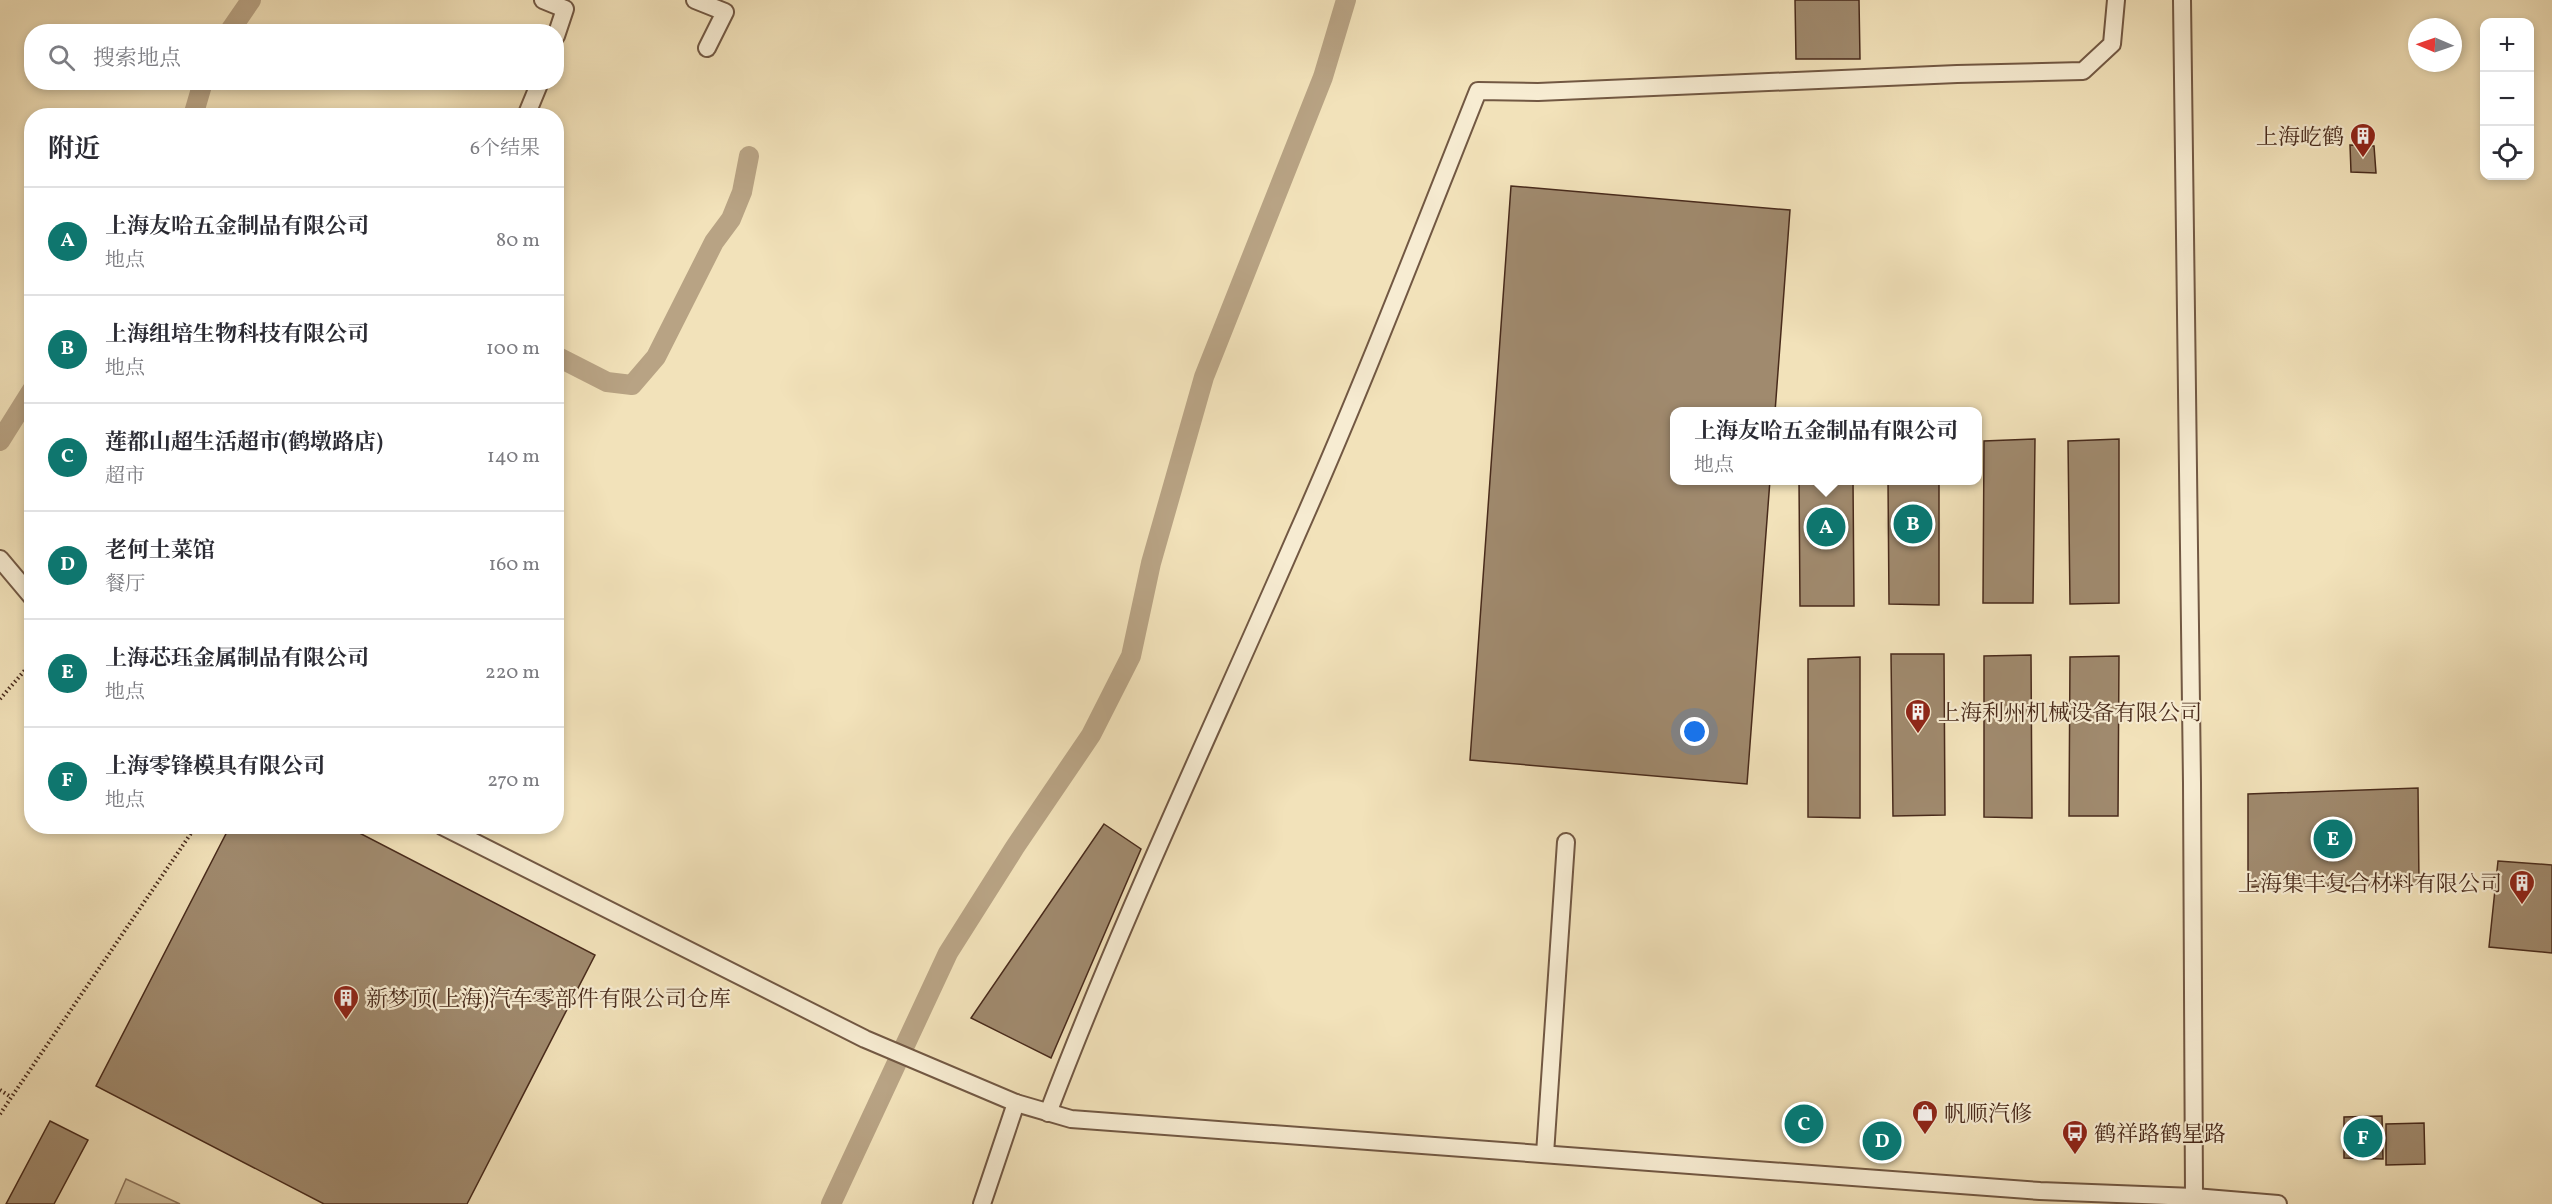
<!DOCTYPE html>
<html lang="zh">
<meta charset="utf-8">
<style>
body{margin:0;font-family:Vollkorn,"Noto Serif SC",serif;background:#f7f7f7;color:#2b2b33}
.controls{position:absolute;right:18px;top:18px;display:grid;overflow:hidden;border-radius:12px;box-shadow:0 3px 9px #0003}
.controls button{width:54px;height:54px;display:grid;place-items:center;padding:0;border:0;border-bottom:2px solid #e1e1e2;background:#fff;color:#2b2b33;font:30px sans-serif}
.compass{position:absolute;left:2408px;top:18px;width:54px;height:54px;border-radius:50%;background:#fff;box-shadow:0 3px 9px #0003;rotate:272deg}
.you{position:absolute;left:1695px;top:732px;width:21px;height:21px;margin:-15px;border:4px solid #fff;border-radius:50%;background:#1a73e8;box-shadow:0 0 0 9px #1a73e833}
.badge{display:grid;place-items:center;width:39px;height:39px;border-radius:50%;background:#0f766e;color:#fff;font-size:20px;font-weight:700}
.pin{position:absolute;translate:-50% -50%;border:3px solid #fff;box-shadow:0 2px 6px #0006}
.popup{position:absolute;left:1670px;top:407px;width:312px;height:78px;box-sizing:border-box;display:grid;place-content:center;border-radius:12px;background:#fff;filter:drop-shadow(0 2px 4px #0005);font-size:20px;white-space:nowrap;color:#7c7c81}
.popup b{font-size:22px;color:#2b2b33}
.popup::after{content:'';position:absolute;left:50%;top:100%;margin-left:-12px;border:12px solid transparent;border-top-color:#fff}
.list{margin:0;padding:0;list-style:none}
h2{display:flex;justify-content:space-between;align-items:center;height:78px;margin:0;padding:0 24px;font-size:26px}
h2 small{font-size:20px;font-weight:400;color:#7c7c81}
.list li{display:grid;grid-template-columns:39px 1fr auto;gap:18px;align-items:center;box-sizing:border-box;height:108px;padding:0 24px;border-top:2px solid #e1e1e2}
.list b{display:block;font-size:22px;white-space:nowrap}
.list p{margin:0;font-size:20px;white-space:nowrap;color:#7c7c81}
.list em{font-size:20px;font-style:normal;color:#7c7c81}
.icon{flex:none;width:33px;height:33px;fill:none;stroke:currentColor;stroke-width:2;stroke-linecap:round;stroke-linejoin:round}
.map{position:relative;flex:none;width:2552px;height:1204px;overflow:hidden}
.search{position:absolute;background:#fff;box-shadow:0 3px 9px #0003;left:24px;top:24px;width:540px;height:66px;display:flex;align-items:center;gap:15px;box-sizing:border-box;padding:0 21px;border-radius:24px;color:#7c7c81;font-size:22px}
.panel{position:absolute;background:#fff;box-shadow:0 3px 9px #0003;left:24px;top:108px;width:540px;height:726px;border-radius:24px}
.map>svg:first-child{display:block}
.green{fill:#d5c39f;stroke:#8e765d;stroke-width:1.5}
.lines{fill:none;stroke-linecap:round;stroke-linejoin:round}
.canal{stroke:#b8a384;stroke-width:20}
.building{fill:#a08a6e;stroke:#482a1b;stroke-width:1.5}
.street-casing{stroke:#725843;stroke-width:20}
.path{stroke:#482a1b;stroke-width:4;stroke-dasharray:1.5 3;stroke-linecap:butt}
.street{stroke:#f7ecd2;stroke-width:16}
.labels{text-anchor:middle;stroke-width:4.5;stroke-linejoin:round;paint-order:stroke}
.poi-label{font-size:22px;fill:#482a1b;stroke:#f7ecd2;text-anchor:start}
</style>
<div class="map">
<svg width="2552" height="1204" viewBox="0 0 2552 1204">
<rect width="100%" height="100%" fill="#f2e2ba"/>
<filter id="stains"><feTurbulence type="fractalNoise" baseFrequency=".00333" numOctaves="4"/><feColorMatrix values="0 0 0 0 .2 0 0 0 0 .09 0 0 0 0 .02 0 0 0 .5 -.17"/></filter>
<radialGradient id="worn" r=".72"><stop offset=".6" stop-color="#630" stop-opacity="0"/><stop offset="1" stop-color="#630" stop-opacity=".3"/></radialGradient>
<polygon class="green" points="126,1179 180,1204 115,1204"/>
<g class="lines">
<g class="canal">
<polyline points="229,32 251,0"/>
<polyline points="193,116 203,82"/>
<polyline points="556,356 607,382 632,385 656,357 714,242 731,219 742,192 749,156"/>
<polyline points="0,441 32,390"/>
<polyline points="831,1204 948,953 1015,847 1091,735 1131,656 1151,563 1204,377 1323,77 1346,0"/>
</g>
</g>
<g class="building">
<polygon points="1795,0 1859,0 1860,59 1796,59"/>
<polygon points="2350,145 2374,146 2376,173 2351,172"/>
<polygon points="1511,186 1790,210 1775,412 1674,412 1674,480 1770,480 1747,784 1470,760"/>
<polygon points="2035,439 2033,603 1983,603 1984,441"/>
<polygon points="2119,439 2119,603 2070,604 2068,441"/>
<polygon points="1799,480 1853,480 1854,606 1800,606"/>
<polygon points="1888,480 1939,480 1939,605 1889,604"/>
<polygon points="1891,654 1944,654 1945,815 1893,816"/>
<polygon points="2031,655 2032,818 1984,817 1984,656"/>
<polygon points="2119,656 2118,816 2069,816 2070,657"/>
<polygon points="1860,657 1860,818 1808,817 1808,659"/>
<polygon points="2418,788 2419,885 2248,887 2248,794"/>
<polygon points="1104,824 1141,849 1051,1058 971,1018"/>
<polygon points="230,826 346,826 595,955 467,1204 324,1204 96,1086"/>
<polygon points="2498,861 2552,865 2552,953 2489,947"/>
<polygon points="2382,1116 2383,1159 2344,1158 2344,1117"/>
<polygon points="50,1121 88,1140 54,1204 6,1204"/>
<polygon points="2424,1123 2425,1164 2386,1165 2386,1124"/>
</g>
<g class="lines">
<defs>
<g id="street">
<polyline points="543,0 565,9 556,36"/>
<polyline points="695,0 725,12 707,48"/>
<polyline points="2182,0 2192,783 2194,1197"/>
<polyline points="526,116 540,82"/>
<polyline points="0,559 32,597"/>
<polyline points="442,826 865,1039 1016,1103 1071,1119 2040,1191 2194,1197 2278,1204"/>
<path d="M 1048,1113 C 1123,916 1213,727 1297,534 C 1362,388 1419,239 1478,91 L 1538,92 L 1957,74 L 2083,71 L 2112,44 L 2116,0"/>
<polyline points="1545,1154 1566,842"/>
<polyline points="982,1204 1016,1103"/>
</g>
</defs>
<use href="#street" class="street-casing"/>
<g class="path">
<polyline points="0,699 32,662"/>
<polyline points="0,1090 11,1097"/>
<polyline points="0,1114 196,826"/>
</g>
<use href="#street" class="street"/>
</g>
<defs>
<symbol id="building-pin" viewBox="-11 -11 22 30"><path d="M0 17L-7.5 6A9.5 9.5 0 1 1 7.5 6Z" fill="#8f2418" stroke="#f7ecd2"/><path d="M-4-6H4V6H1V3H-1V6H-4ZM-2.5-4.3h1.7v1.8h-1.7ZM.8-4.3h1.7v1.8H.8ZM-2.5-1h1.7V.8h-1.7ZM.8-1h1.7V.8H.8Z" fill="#fff"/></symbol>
<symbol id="shop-pin" viewBox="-11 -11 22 30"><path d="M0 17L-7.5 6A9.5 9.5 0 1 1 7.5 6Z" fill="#8f2418" stroke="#f7ecd2"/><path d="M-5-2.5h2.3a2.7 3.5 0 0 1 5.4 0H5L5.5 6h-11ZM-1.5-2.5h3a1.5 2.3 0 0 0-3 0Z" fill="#fff"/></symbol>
<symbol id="bus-pin" viewBox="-11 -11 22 30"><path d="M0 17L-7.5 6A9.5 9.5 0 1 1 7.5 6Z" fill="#8f2418" stroke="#f7ecd2"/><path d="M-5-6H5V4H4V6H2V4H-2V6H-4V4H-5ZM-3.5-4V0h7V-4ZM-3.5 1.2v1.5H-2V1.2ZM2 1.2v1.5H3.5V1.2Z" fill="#fff"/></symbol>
</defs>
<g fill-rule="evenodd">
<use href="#building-pin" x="2348" y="121" width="30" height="40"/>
<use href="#building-pin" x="1903" y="697" width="30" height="40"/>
<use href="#building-pin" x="2507" y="868" width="30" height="40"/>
<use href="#building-pin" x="331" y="983" width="30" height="40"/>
<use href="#shop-pin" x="1910" y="1098" width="30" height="40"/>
<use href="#bus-pin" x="2060" y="1118" width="30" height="40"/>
</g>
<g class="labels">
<g class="poi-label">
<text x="2344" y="144" text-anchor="end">上海屹鹤</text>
<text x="1938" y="720">上海利州机械设备有限公司</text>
<text x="2502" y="891" text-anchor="end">上海集丰复合材料有限公司</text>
<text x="366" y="1006">新梦顶(上海)汽车零部件有限公司仓库</text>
<text x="1944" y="1121">帆顺汽修</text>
<text x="2094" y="1141">鹤祥路鹤星路</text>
</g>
</g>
<rect width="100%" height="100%" filter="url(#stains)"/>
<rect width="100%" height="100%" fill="url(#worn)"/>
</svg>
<div class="controls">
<button>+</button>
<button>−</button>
<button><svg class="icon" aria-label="locate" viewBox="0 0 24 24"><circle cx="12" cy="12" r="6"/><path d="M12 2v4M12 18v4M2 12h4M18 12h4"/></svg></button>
</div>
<svg class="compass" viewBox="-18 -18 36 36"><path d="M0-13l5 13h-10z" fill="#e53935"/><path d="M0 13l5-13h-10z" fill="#7c7c81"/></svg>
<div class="you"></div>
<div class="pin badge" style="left:1826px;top:527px">A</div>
<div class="popup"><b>上海友哈五金制品有限公司</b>地点</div>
<div class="pin badge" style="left:1913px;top:524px">B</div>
<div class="pin badge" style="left:1804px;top:1124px">C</div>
<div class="pin badge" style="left:1882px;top:1141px">D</div>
<div class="pin badge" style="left:2333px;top:839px">E</div>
<div class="pin badge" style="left:2363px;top:1138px">F</div>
<div class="search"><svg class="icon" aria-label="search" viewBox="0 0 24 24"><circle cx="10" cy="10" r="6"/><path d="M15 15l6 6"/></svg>搜索地点</div>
<section class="panel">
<h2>附近<small>6个结果</small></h2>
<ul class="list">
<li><span class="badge">A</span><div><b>上海友哈五金制品有限公司</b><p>地点</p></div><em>80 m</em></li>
<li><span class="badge">B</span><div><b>上海组培生物科技有限公司</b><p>地点</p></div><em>100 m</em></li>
<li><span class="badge">C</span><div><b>莲都山超生活超市(鹤墩路店)</b><p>超市</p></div><em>140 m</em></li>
<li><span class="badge">D</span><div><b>老何土菜馆</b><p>餐厅</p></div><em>160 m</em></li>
<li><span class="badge">E</span><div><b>上海芯珏金属制品有限公司</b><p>地点</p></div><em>220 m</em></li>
<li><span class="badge">F</span><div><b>上海零锋模具有限公司</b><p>地点</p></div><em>270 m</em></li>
</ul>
</section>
</div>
